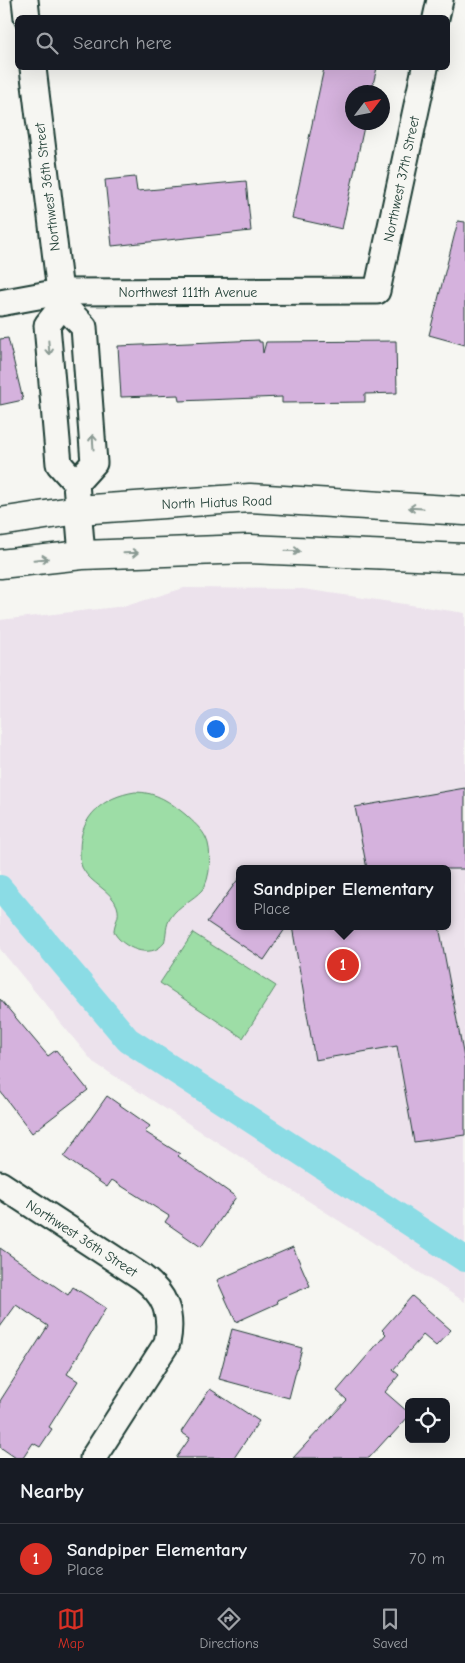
<!DOCTYPE html>
<style>
body{margin:0;font-family:"Comic Neue",sans-serif;background:#20242c;color:#f1f3f6}
.controls{position:absolute;right:15px;bottom:15px;display:grid;overflow:hidden;border-radius:8px;box-shadow:0 5px 20px #0002}
.controls button{width:45px;height:45px;display:grid;place-items:center;padding:0;border:0;border-bottom:1px solid #363941;background:#171b24;color:#f1f3f6;font:25px sans-serif}
.compass{position:absolute;left:345px;top:85px;width:45px;height:45px;border-radius:50%;background:#171b24;box-shadow:0 5px 20px #0002;rotate:58deg}
.you{position:absolute;left:215px;top:728px;width:18px;height:18px;margin:-12px;border:4px solid #fff;border-radius:50%;background:#1a73e8;box-shadow:0 0 0 8px #1a73e833}
.badge{display:grid;place-items:center;width:32px;height:32px;border-radius:50%;background:#d93025;color:#fff;font-size:16px;font-weight:700}
.pin{position:absolute;translate:-50% -50%;border:2px solid #fff;box-shadow:0 1px 5px #0006}
.popup{position:absolute;left:236px;top:865px;width:215px;height:65px;box-sizing:border-box;display:grid;place-content:center;border-radius:8px;background:#171b24;filter:drop-shadow(0 1px 4px #0005);font-size:16px;white-space:nowrap;color:#9ea1a6}
.popup b{font-size:19px;color:#f1f3f6}
.popup::after{content:'';position:absolute;left:50%;top:100%;margin-left:-10px;border:10px solid transparent;border-top-color:#171b24}
.list{margin:0;padding:0;list-style:none}
h2{display:flex;justify-content:space-between;align-items:center;height:65px;margin:0;padding:0 20px;font-size:21px}
h2 small{font-size:16px;font-weight:400;color:#9ea1a6}
.list li{display:grid;grid-template-columns:32px 1fr auto;gap:15px;align-items:center;box-sizing:border-box;height:70px;padding:0 20px;border-top:1px solid #363941}
.list b{display:block;font-size:19px;white-space:nowrap}
.list p{margin:0;font-size:16px;white-space:nowrap;color:#9ea1a6}
.list em{font-size:16px;font-style:normal;color:#9ea1a6}
.icon{flex:none;width:28px;height:28px;fill:none;stroke:currentColor;stroke-width:2;stroke-linecap:round;stroke-linejoin:round}
.map{position:relative;flex:none;width:465px;height:1458px;overflow:hidden}
.search{position:absolute;background:#171b24;box-shadow:0 5px 20px #0002;left:15px;right:15px;top:15px;height:55px;display:flex;align-items:center;gap:12px;box-sizing:border-box;padding:0 18px;border-radius:8px;color:#9ea1a6;font-size:19px}
.sheet{height:135px;background:#171b24}
nav{display:flex;justify-content:space-around;align-items:center;box-sizing:border-box;height:70px;border-top:1px solid #363941;background:#171b24;font-size:14px;color:#9ea1a6}
nav a{display:grid;justify-items:center;gap:2px}
nav .on{color:#d93025}
.map>svg:first-child{display:block}
.built{fill:#ece2ec;fill-rule:evenodd}
.green{fill:#9ddda6;stroke:#5e8d6d}
.lines{fill:none;stroke-linecap:round;stroke-linejoin:round}
.canal{stroke:#8bdce5;stroke-width:26}
.building{fill:#d5b2dd;stroke:#1f3d34}
.minor-casing{stroke:#1f3d34;stroke-width:29}
.secondary-casing{stroke:#1f3d34;stroke-width:31}
.minor{stroke:#f6f6f2;stroke-width:25}
.secondary{stroke:#f6f6f2;stroke-width:28}
.oneway{stroke:#8a9a93}
.labels{text-anchor:middle;stroke-width:5;stroke-linejoin:round;paint-order:stroke}
.street-label{font-size:14px;fill:#1f3d34;stroke:#f6f6f2}
</style>
<div class="map">
<svg width="465" height="1458" viewBox="0 0 465 1458">
<rect width="100%" height="100%" fill="#f6f6f2"/>
<filter id="ink" filterUnits="userSpaceOnUse"><feTurbulence type="fractalNoise" baseFrequency=".02" numOctaves="2"/><feDisplacementMap in="SourceGraphic" scale="10" xChannelSelector="R" yChannelSelector="G"/><feConvolveMatrix kernelMatrix="1 2 1 2 8 2 1 2 1" color-interpolation-filters="sRGB"/></filter>
<g filter="url(#ink)">
<path class="built" d="M 184,588 L 303,589 L 465,613 L 465,1302 L 93,1062 L 0,949 L 0,620 L 126,606 ZM 239,869 L 447,869 L 447,926 L 239,926 Z"/>
<g class="green">
<path d="M 135,792 C 157,792 170,802 186,815 C 193,822 202,829 206,838 C 212,849 211,880 202,890 C 193,900 178,906 171,917 C 165,925 167,934 164,943 C 151,960 122,948 114,932 C 114,921 121,918 117,906 C 111,890 91,884 83,869 C 80,864 80,857 80,850 C 80,816 103,797 135,792 Z"/>
<polygon points="193,933 276,986 243,1038 160,983"/>
</g>
<g class="lines">
<polyline class="canal" points="0,888 128,1040 465,1259"/>
</g>
<g class="building">
<polygon points="324,68 377,68 371,92 352,92 352,122 365,122 342,229 292,218"/>
<polygon points="135,177 137,191 246,181 251,231 112,246 105,180"/>
<polygon points="458,221 465,222 465,345 429,335"/>
<polygon points="8,338 23,400 0,405 0,339"/>
<polygon points="259,340 259,342 262,342 263,353 266,342 396,341 397,393 365,394 365,402 282,403 282,397 179,401 178,395 121,397 118,346"/>
<polygon points="465,788 465,869 367,869 355,807"/>
<polygon points="239,878 239,926 287,926 264,960 207,922"/>
<polygon points="292,926 439,926 465,1063 465,1135 414,1142 397,1046 315,1060"/>
<polygon points="0,999 48,1056 56,1050 88,1090 32,1133 0,1091"/>
<polygon points="107,1096 150,1126 145,1132 180,1154 178,1156 236,1197 201,1247 165,1222 169,1216 112,1180 107,1187 64,1157"/>
<polygon points="293,1247 310,1286 277,1300 278,1303 236,1322 217,1280"/>
<polygon points="0,1248 68,1295 73,1287 106,1308 67,1374 78,1381 49,1427 52,1429 40,1447 33,1443 23,1458 16,1458 0,1447 0,1401 48,1326 16,1305 0,1327"/>
<polygon points="412,1296 451,1330 436,1346 423,1335 393,1370 399,1375 385,1392 409,1413 409,1416 390,1437 389,1436 369,1458 293,1458 347,1400 337,1391 386,1334 382,1330"/>
<polygon points="232,1329 302,1348 289,1398 219,1379"/>
<polygon points="210,1389 259,1421 234,1458 176,1458 190,1438 181,1432"/>
</g>
<g class="lines">
<defs>
<g id="minor">
<polyline points="25,0 27,18"/>
<polyline points="436,18 440,0"/>
<polyline points="33,68 60,292 63,305 84,327 94,463 76,483"/>
<polyline points="0,303 60,292 377,291 425,68"/>
<polyline points="63,305 47,325 59,464 76,483 82,555"/>
<path d="M 0,1184 L 142,1277 C 165,1294 173,1314 167,1343 L 93,1458"/>
</g>
<g id="secondary">
<polyline points="0,522 78,510 250,498 465,511"/>
<polyline points="0,564 82,555 248,549 465,558"/>
</g>
</defs>
<use href="#minor" class="minor-casing"/>
<use href="#secondary" class="secondary-casing"/>
<use href="#minor" class="minor"/>
<use href="#secondary" class="secondary"/>
</g>
<defs><path id="oneway-shaft" d="M-6 0H5M1.5-3L5.5 0L1.5 3" fill="none" stroke-width="1.6" stroke-linecap="round" stroke-linejoin="round" transform="scale(1.25)"/></defs>
<g class="oneway">
<use href="#oneway-shaft" transform="translate(49 348) rotate(85)"/>
<use href="#oneway-shaft" transform="translate(93 442) rotate(-94)"/>
<use href="#oneway-shaft" transform="translate(416 508) rotate(-177)"/>
<use href="#oneway-shaft" transform="translate(293 551) rotate(2)"/>
<use href="#oneway-shaft" transform="translate(131 553) rotate(-2)"/>
<use href="#oneway-shaft" transform="translate(41 559) rotate(-5)"/>
</g>
</g>
<g class="labels">
<g class="street-label">
<text transform="translate(401 179) rotate(-78)" y="5">Northwest 37th Street</text>
<text transform="translate(47 187) rotate(-97)" y="5">Northwest 36th Street</text>
<text x="188" y="297">Northwest 111th Avenue</text>
<text transform="translate(217 502) rotate(-2)" y="5">North Hiatus Road</text>
<text transform="translate(82 1238) rotate(33)" y="5">Northwest 36th Street</text>
</g>
</g>
</svg>
<div class="controls">
<button><svg class="icon" aria-label="locate" viewBox="0 0 24 24"><circle cx="12" cy="12" r="6"/><path d="M12 2v4M12 18v4M2 12h4M18 12h4"/></svg></button>
</div>
<svg class="compass" viewBox="-18 -18 36 36"><path d="M0-13l5 13h-10z" fill="#e53935"/><path d="M0 13l5-13h-10z" fill="#9ea1a6"/></svg>
<div class="you"></div>
<div class="pin badge" style="left:343px;top:965px">1</div>
<div class="popup"><b>Sandpiper Elementary</b>Place</div>
<div class="search"><svg class="icon" aria-label="search" viewBox="0 0 24 24"><circle cx="10" cy="10" r="6"/><path d="M15 15l6 6"/></svg>Search here</div>
</div>
<section class="sheet">
<h2>Nearby<small></small></h2>
<ul class="list">
<li><span class="badge">1</span><div><b>Sandpiper Elementary</b><p>Place</p></div><em>70 m</em></li>
</ul>
</section>
<nav>
<a class="on"><svg class="icon" aria-label="map" viewBox="0 0 24 24"><path d="M3 6l6-2 6 2 6-2v14l-6 2-6-2-6 2zM9 4v14M15 6v14"/></svg>Map</a>
<a><svg class="icon" aria-label="directions" viewBox="0 0 24 24"><path d="M12 3l9 9-9 9-9-9zM9 14v-3h6M13 9l2 2-2 2"/></svg>Directions</a>
<a><svg class="icon" aria-label="saved" viewBox="0 0 24 24"><path d="M7 4h10v16l-5-4-5 4z"/></svg>Saved</a>
</nav>
